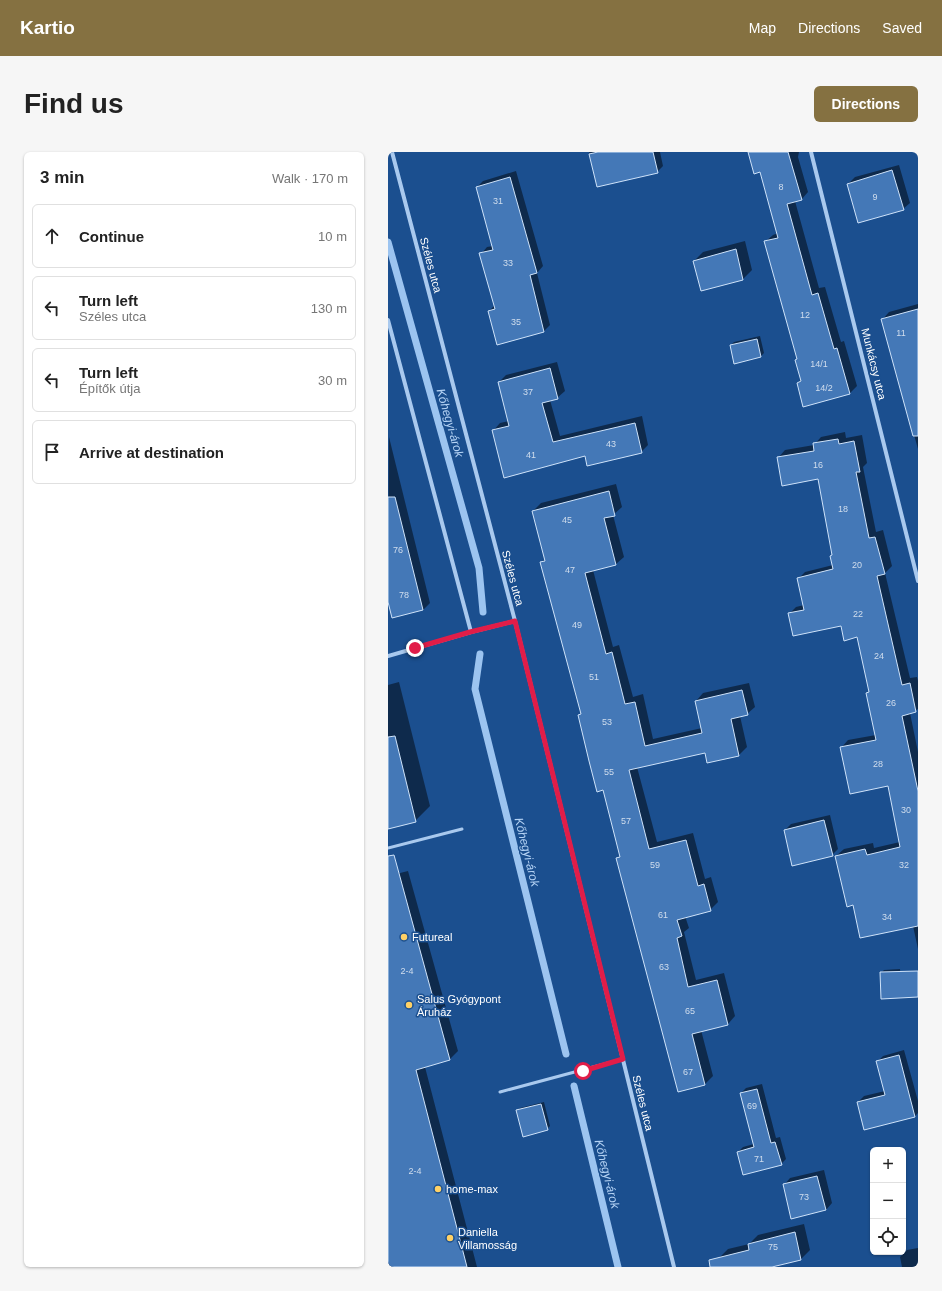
<!DOCTYPE html>
<html lang="en">
<head>
<meta charset="utf-8">
<style>
	:root { --surface:#fff; --page:#f6f6f6; --text:#222; --muted:#767676; --line:#e0e0e0; --accent:#857141 }
	body { margin:0; font-family:Helvetica,sans-serif; background:var(--page); color:var(--text) }
	.controls { position:absolute; right:12px; bottom:12px; display:grid; overflow:hidden; border-radius:6px; box-shadow:0 1px 3px #0004 }
	.controls button { width:36px; height:36px; display:grid; place-items:center; padding:0; border:0; border-bottom:1px solid var(--line); background:var(--surface); color:var(--text); font:20px sans-serif }
	.stop { position:absolute; width:12px; height:12px; margin:-9px; border:3px solid #e11d48; border-radius:50%; background:#fff }
	.stop.end { background:#e11d48; border-color:#fff; box-shadow:0 1px 4px #0008 }
	.list { margin:0; padding:0; list-style:none }
	h2 { display:flex; justify-content:space-between; align-items:center; height:52px; margin:0; padding:0 16px; font-size:17px }
	h2 small { font-size:13px; font-weight:400; color:var(--muted) }
	.list li { display:grid; grid-template-columns:26px 1fr auto; gap:12px; align-items:center; box-sizing:border-box; height:64px; margin:0 8px 8px; padding:0 8px; border:1px solid var(--line); border-radius:6px }
	.list b { display:block; font-size:15px; white-space:nowrap }
	.list p { margin:0; font-size:13px; white-space:nowrap; color:var(--muted) }
	.list em { font-size:13px; font-style:normal; color:var(--muted) }
	.icon { flex:none; width:22px; height:22px; fill:none; stroke:currentColor; stroke-width:2; stroke-linecap:round; stroke-linejoin:round }
	.map { position:relative; flex:none; width:530px; height:1115px; overflow:hidden; border-radius:6px }
	header { display:flex; align-items:center; gap:24px; box-sizing:border-box; height:56px; padding:0 20px; background:var(--accent); color:#fff }
	header strong { font-size:19px }
	nav { display:flex; gap:22px; margin-inline-start:auto; font-size:14px }
	.intro { display:flex; align-items:center; justify-content:space-between; box-sizing:border-box; height:96px; padding:0 24px }
	h1 { margin:0; font-size:28px }
	.button { padding:10px 18px; border-radius:6px; background:var(--accent); color:#fff; font-size:14px; font-weight:700 }
	main { display:flex; gap:24px; padding:0 24px }
	aside { flex:1; background:var(--surface); border-radius:6px; box-shadow:0 1px 3px #0004 }
	.map>svg:first-child { display:block }
	.shadow { fill:#0007 }
	.lines { fill:none; stroke-linecap:round; stroke-linejoin:round }
	.stream { stroke:#9cc4f0; stroke-width:7 }
	.building { fill:#4478b7; stroke:#cfe3fa }
	.lane { stroke:#a9c9ee; stroke-width:3 }
	.street { stroke:#a9c9ee; stroke-width:4 }
	.route { stroke:#e11d48; stroke-width:5 }
	.poi-dot { fill:#ffd166; stroke:#1b4f8f; stroke-width:1.5 }
	.labels { text-anchor:middle; stroke-width:3; stroke-linejoin:round; paint-order:stroke }
	.number-label { font-size:9px; fill:#d0dded }
	.street-label { font-size:11px; fill:#fff; stroke:#1b4f8f }
	.poi-label { font-size:11px; fill:#fff; stroke:#1b4f8f; text-anchor:start }
	.water-label { font-size:12px; font-style:italic; fill:#b5d3f5; stroke:#1b4f8f }
</style>
</head>
<body>
<header>
<strong>Kartio</strong>
<nav><a>Map</a><a>Directions</a><a>Saved</a></nav>
</header>
<div class="intro"><h1>Find us</h1><a class="button">Directions</a></div>
<main>
<aside>
<h2>3 min<small>Walk · 170 m</small></h2>
<ul class="list">
<li><svg class="icon" aria-label="ahead" viewBox="0 0 24 24"><path d="M12 20V5M6 11l6-6 6 6"/></svg><div><b>Continue</b></div><em>10 m</em></li>
<li><svg class="icon" aria-label="left" viewBox="0 0 24 24"><path d="M17 20v-9H6M10 6l-5 5 5 5"/></svg><div><b>Turn left</b><p>Széles utca</p></div><em>130 m</em></li>
<li><svg class="icon" aria-label="left" viewBox="0 0 24 24"><path d="M17 20v-9H6M10 6l-5 5 5 5"/></svg><div><b>Turn left</b><p>Építők útja</p></div><em>30 m</em></li>
<li><svg class="icon" aria-label="arrive" viewBox="0 0 24 24"><path d="M6 21V4h12l-3 4 3 4H6"/></svg><div><b>Arrive at destination</b></div></li>
</ul>
</aside>
<div class="map">
<svg width="530" height="1115" viewBox="0 0 530 1115">
	<rect width="100%" height="100%" fill="#1b4f8f"/>
	<!-- shadow -->
	<path class="shadow" d="M 201,0 L 272,0 L 275,14 L 269,20 L 209,34 Z
		M 361,0 L 411,0 L 410,5 L 420,40 L 413,48 L 407,49 L 431,136 L 437,135 L 453,190 L 456,189 L 469,234 L 462,241 L 416,253 L 410,231 L 413,227 L 408,208 L 410,205 L 377,90 L 385,83 L 390,81 L 373,19 Z
		M 511,13 L 522,51 L 515,57 L 460,32 L 467,25 Z
		M 128,19 L 155,114 L 149,121 L 162,173 L 156,179 L 101,159 L 107,153 L 93,102 L 99,95 L 105,94 L 89,35 L 95,29 Z
		M 357,89 L 364,118 L 355,127 L 306,109 L 315,100 Z
		M 530,152 L 530,297 L 494,168 L 501,160 Z
		M 372,184 L 376,201 L 373,204 L 343,193 L 346,190 Z
		M 169,210 L 177,239 L 169,246 L 162,248 L 172,284 L 254,264 L 260,293 L 253,300 L 197,303 L 105,279 L 112,271 L 121,269 L 111,230 L 118,223 Z
		M 457,280 L 458,286 L 474,283 L 479,311 L 475,315 L 488,380 L 495,378 L 504,414 L 497,421 L 522,526 L 529,525 L 530,529 L 530,557 L 522,561 L 530,600 L 530,797 L 525,774 L 466,752 L 448,704 L 456,697 L 485,691 L 486,696 L 512,690 L 501,633 L 453,596 L 460,588 L 488,583 L 479,541 L 482,538 L 470,484 L 453,473 L 401,462 L 408,455 L 416,453 L 410,427 L 417,420 L 445,413 L 445,402 L 431,326 L 390,306 L 397,298 L 426,293 L 433,285 Z
		M 1,285 L 42,451 L 35,458 L 0,451 Z
		M 228,332 L 234,355 L 225,363 L 236,405 L 228,412 L 205,418 L 225,495 L 231,493 L 245,545 L 255,542 L 265,587 L 314,576 L 308,549 L 315,541 L 361,531 L 367,555 L 359,562 L 352,564 L 359,595 L 351,603 L 320,610 L 318,600 L 249,615 L 269,690 L 305,681 L 317,727 L 323,725 L 330,750 L 322,758 L 297,764 L 301,776 L 296,780 L 308,828 L 336,821 L 347,864 L 340,872 L 313,878 L 325,924 L 317,932 L 291,938 L 230,706 L 233,703 L 216,637 L 192,563 L 193,561 L 153,411 L 158,406 L 145,359 L 153,351 Z
		M 11,530 L 42,654 L 27,669 L 0,676 L 0,533 Z
		M 442,663 L 450,697 L 444,703 L 397,678 L 403,672 Z
		M 20,719 L 70,899 L 62,907 L 37,915 L 89,1115 L 0,1115 L 0,724 Z
		M 512,817 L 513,842 L 493,821 L 496,818 Z
		M 516,898 L 530,949 L 530,961 L 527,964 L 477,976 L 470,950 L 476,944 L 497,939 L 490,909 L 495,904 Z
		M 374,932 L 388,986 L 392,985 L 398,1007 L 393,1012 L 350,1000 L 355,995 L 366,992 L 353,941 L 358,936 Z
		M 156,950 L 162,974 L 159,977 L 129,959 L 132,956 Z
		M 436,1018 L 444,1051 L 438,1058 L 396,1033 L 402,1026 Z
		M 416,1072 L 422,1098 L 413,1107 L 379,1115 L 333,1115 L 331,1106 L 340,1097 L 361,1092 L 370,1083 Z
		M 530,1096 L 530,1115 L 514,1115 L 512,1105 L 519,1098 Z"/>
	<g class="lines">
		<!-- stream -->
		<path class="stream" d="M 0,90 L 91,416 L 95,460
			M 92,502 L 87,537 L 178,902
			M 186,934 L 230,1115"/>
	</g>
	<!-- building -->
	<path class="building" d="M 210,0 L 265,0 L 270,21 L 209,35 L 201,2 Z
		M 360,0 L 400,0 L 414,48 L 399,52 L 424,143 L 430,141 L 446,197 L 449,196 L 462,242 L 415,255 L 409,231 L 413,229 L 407,208 L 409,207 L 376,89 L 390,86 L 372,20 L 366,22 Z
		M 504,18 L 516,58 L 470,71 L 459,32 Z
		M 122,25 L 149,121 L 142,123 L 156,180 L 109,193 L 100,159 L 107,157 L 91,101 L 105,98 L 88,35 Z
		M 348,97 L 355,128 L 313,139 L 305,109 Z
		M 530,157 L 530,284 L 525,284 L 493,167 Z
		M 369,187 L 373,205 L 346,212 L 342,193 Z
		M 162,216 L 170,247 L 154,251 L 165,290 L 247,271 L 254,301 L 199,314 L 197,304 L 116,326 L 104,278 L 121,274 L 110,230 Z
		M 450,287 L 451,292 L 466,289 L 472,320 L 468,320 L 481,386 L 487,385 L 497,422 L 489,424 L 514,533 L 522,531 L 528,560 L 514,564 L 530,639 L 530,774 L 472,786 L 465,753 L 459,755 L 447,704 L 477,697 L 479,703 L 512,695 L 500,634 L 462,642 L 452,595 L 488,588 L 478,541 L 481,540 L 469,485 L 456,489 L 453,474 L 405,484 L 400,461 L 416,458 L 409,426 L 445,417 L 442,404 L 444,403 L 430,327 L 394,334 L 389,305 L 426,299 L 425,291 Z
		M 221,339 L 227,364 L 216,366 L 228,413 L 197,421 L 218,502 L 224,500 L 237,552 L 247,550 L 257,594 L 314,581 L 307,549 L 354,538 L 360,563 L 343,567 L 351,604 L 319,611 L 317,601 L 241,618 L 261,697 L 298,688 L 310,734 L 316,732 L 323,759 L 289,768 L 294,784 L 289,786 L 300,835 L 329,828 L 340,873 L 304,882 L 317,933 L 290,940 L 228,706 L 232,705 L 215,638 L 209,640 L 201,609 L 190,563 L 193,562 L 152,410 L 157,409 L 144,359 Z
		M 0,345 L 7,345 L 35,458 L 4,466 L 0,450 Z
		M 7,584 L 28,670 L 0,677 L 0,585 Z
		M 436,668 L 445,704 L 404,714 L 396,678 Z
		M 6,703 L 62,908 L 28,918 L 79,1115 L 0,1115 L 0,704 Z
		M 530,819 L 530,845 L 493,847 L 492,820 Z
		M 511,903 L 527,965 L 476,978 L 469,950 L 497,943 L 488,909 Z
		M 369,937 L 383,991 L 387,990 L 394,1013 L 355,1023 L 349,1000 L 366,995 L 352,941 Z
		M 153,952 L 160,978 L 135,985 L 128,958 Z
		M 429,1024 L 438,1058 L 403,1067 L 395,1032 Z
		M 407,1080 L 413,1108 L 384,1115 L 322,1115 L 321,1108 L 361,1098 L 360,1092 Z"/>
	<g class="lines">
		<!-- lane -->
		<path class="lane" d="M 0,696 L 74,677
			M 112,940 L 235,907"/>
		<!-- street -->
		<path class="street" d="M 4,0 L 127,469 L 286,1115
			M 423,0 L 530,429
			M 0,168 L 83,480
			M 0,504 L 83,480 L 127,469"/>
	</g>
	<g class="lines">
		<!-- route -->
		<path class="route" d="M 27,496 L 82,480 L 127,469 L 235,907 L 195,919"/>
	</g>
	<!-- markers -->
	<g class="poi-dot">
		<circle cx="16" cy="785" r="4"/>
		<circle cx="21" cy="853" r="4"/>
		<circle cx="50" cy="1037" r="4"/>
		<circle cx="62" cy="1086" r="4"/>
	</g>
	<g class="labels">
		<!-- number labels -->
		<g class="number-label">
			<text x="393" y="38">8</text>
			<text x="487" y="48">9</text>
			<text x="110" y="52">31</text>
			<text x="120" y="114">33</text>
			<text x="417" y="166">12</text>
			<text x="128" y="173">35</text>
			<text x="513" y="184">11</text>
			<text x="431" y="215">14/1</text>
			<text x="436" y="239">14/2</text>
			<text x="140" y="243">37</text>
			<text x="223" y="295">43</text>
			<text x="143" y="306">41</text>
			<text x="430" y="316">16</text>
			<text x="455" y="360">18</text>
			<text x="179" y="371">45</text>
			<text x="10" y="401">76</text>
			<text x="469" y="416">20</text>
			<text x="182" y="421">47</text>
			<text x="16" y="446">78</text>
			<text x="470" y="465">22</text>
			<text x="189" y="476">49</text>
			<text x="491" y="507">24</text>
			<text x="206" y="528">51</text>
			<text x="503" y="554">26</text>
			<text x="219" y="573">53</text>
			<text x="490" y="615">28</text>
			<text x="221" y="623">55</text>
			<text x="518" y="661">30</text>
			<text x="238" y="672">57</text>
			<text x="267" y="716">59</text>
			<text x="516" y="716">32</text>
			<text x="275" y="766">61</text>
			<text x="499" y="768">34</text>
			<text x="276" y="818">63</text>
			<text x="19" y="822">2-4</text>
			<text x="302" y="862">65</text>
			<text x="300" y="923">67</text>
			<text x="364" y="957">69</text>
			<text x="371" y="1010">71</text>
			<text x="27" y="1022">2-4</text>
			<text x="416" y="1048">73</text>
			<text x="385" y="1098">75</text>
		</g>
		<!-- street labels -->
		<g class="street-label">
			<text transform="translate(43 113) rotate(75)" y="4">Széles utca</text>
			<text transform="translate(486 212) rotate(76)" y="4">Munkácsy utca</text>
			<text transform="translate(125 426) rotate(75)" y="4">Széles utca</text>
			<text transform="translate(255 951) rotate(76)" y="4">Széles utca</text>
		</g>
		<!-- poi labels -->
		<g class="poi-label">
			<text x="24" y="789">Futureal</text>
			<text x="29" y="851">Salus Gyógypont<tspan x="29" dy="13">Áruház</tspan></text>
			<text x="58" y="1041">home-max</text>
			<text x="70" y="1084">Daniella<tspan x="70" dy="13">Villamosság</tspan></text>
		</g>
		<!-- water labels -->
		<g class="water-label">
			<text transform="translate(62 271) rotate(74)" y="4">Kőhegyi-árok</text>
			<text transform="translate(139 700) rotate(76)" y="4">Kőhegyi-árok</text>
			<text transform="translate(219 1022) rotate(76)" y="4">Kőhegyi-árok</text>
		</g>
	</g>
</svg>
<div class="controls">
<button>+</button>
<button>−</button>
<button><svg class="icon" aria-label="locate" viewBox="0 0 24 24"><circle cx="12" cy="12" r="6"/><path d="M12 2v4M12 18v4M2 12h4M18 12h4"/></svg></button>
</div>
<div class="stop" style="left:195px;top:919px"></div>
<div class="stop end" style="left:27px;top:496px"></div>
</div>
</main>
</body>
</html>
